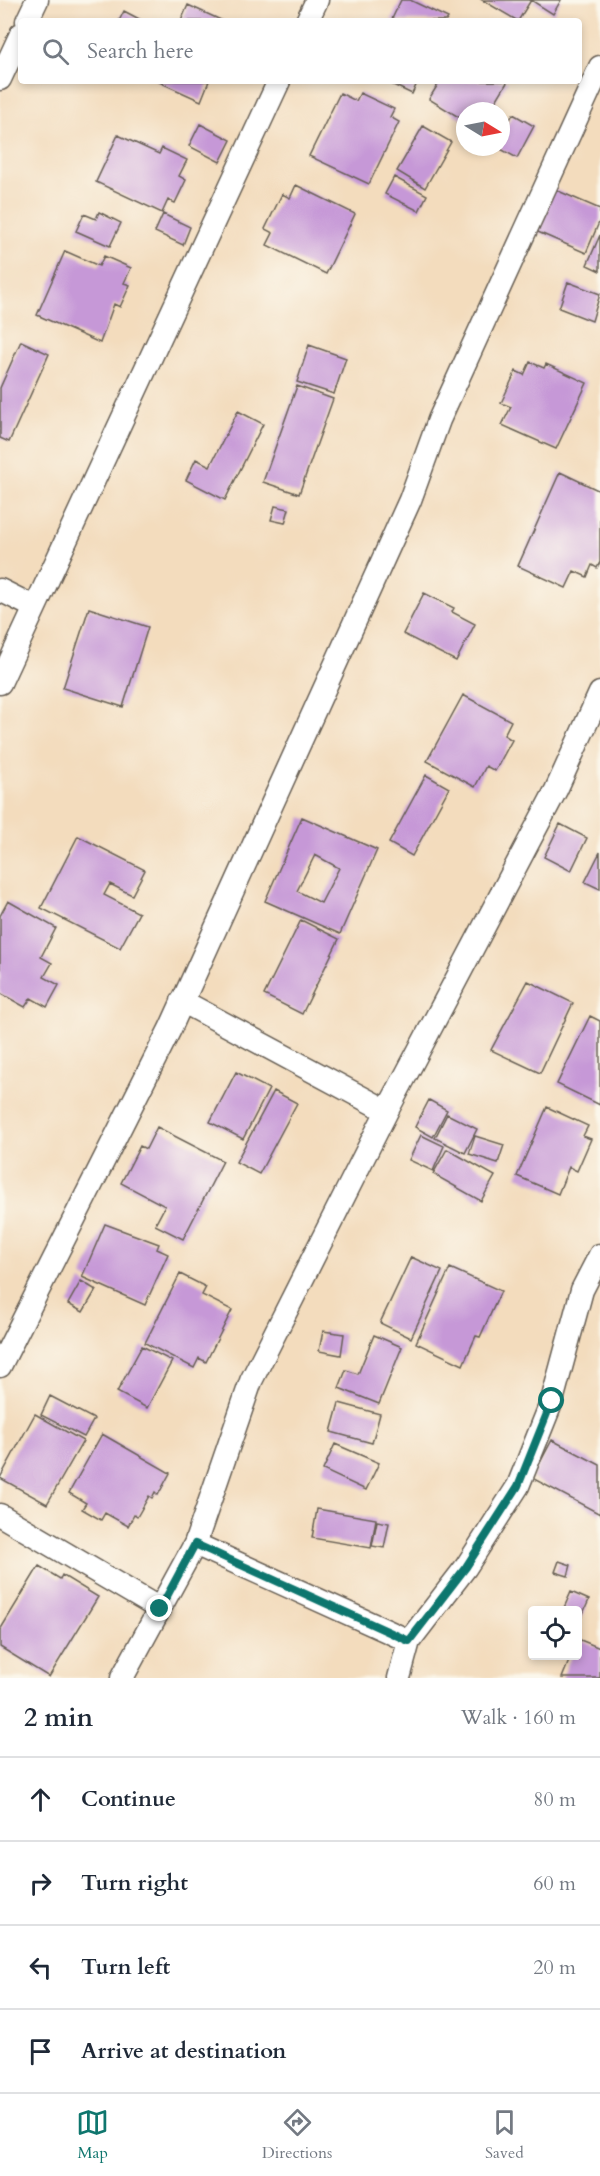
<!DOCTYPE html>
<html lang="en">
<head>
<meta charset="utf-8">
<style>
	:root { --surface:#fff; --page:#f6f6f7; --text:#1f2937; --muted:#747a83; --line:#e0e1e3; --accent:#0f766e }
	body { margin:0; font-family:Cardo,serif; background:var(--page); color:var(--text) }
	.controls { position:absolute; right:18px; bottom:18px; display:grid; overflow:hidden; border-radius:6px; box-shadow:0 3px 9px #0003 }
	.controls button { width:54px; height:54px; display:grid; place-items:center; padding:0; border:0; border-bottom:2px solid var(--line); background:var(--surface); color:var(--text); font:30px sans-serif }
	.compass { position:absolute; left:456px; top:102px; width:54px; height:54px; border-radius:50%; background:var(--surface); box-shadow:0 3px 9px #0003; rotate:100deg }
	.stop { position:absolute; width:18px; height:18px; margin:-14px; border:4px solid #0f766e; border-radius:50%; background:#fff }
	.stop.end { background:#0f766e; border-color:#fff; box-shadow:0 2px 6px #0008 }
	.list { margin:0; padding:0; list-style:none }
	h2 { display:flex; justify-content:space-between; align-items:center; height:78px; margin:0; padding:0 24px; font-size:26px }
	h2 small { font-size:20px; font-weight:400; color:var(--muted) }
	.list li { display:grid; grid-template-columns:39px 1fr auto; gap:18px; align-items:center; box-sizing:border-box; height:84px; padding:0 24px; border-top:2px solid var(--line) }
	.list b { display:block; font-size:22px; white-space:nowrap }
	.list em { font-size:20px; font-style:normal; color:var(--muted) }
	.icon { flex:none; width:33px; height:33px; fill:none; stroke:currentColor; stroke-width:2; stroke-linecap:round; stroke-linejoin:round }
	.map { position:relative; flex:none; width:600px; height:1678px; overflow:hidden }
	.search { position:absolute; background:var(--surface); box-shadow:0 3px 9px #0003; left:18px; right:18px; top:18px; height:66px; display:flex; align-items:center; gap:15px; box-sizing:border-box; padding:0 21px; border-radius:6px; color:var(--muted); font-size:22px }
	.sheet { height:414px; background:var(--surface) }
	nav { display:flex; justify-content:space-around; align-items:center; box-sizing:border-box; height:84px; border-top:2px solid var(--line); background:var(--surface); font-size:16px; color:var(--muted) }
	nav a { display:grid; justify-items:center; gap:3px }
	nav .on { color:var(--accent) }
	.map>svg:first-child { display:block }
	.building { fill:#c698d7; fill-rule:evenodd }
	.lines { fill:none; stroke-linecap:round; stroke-linejoin:round }
	.minor-casing { stroke:#675f54; stroke-width:25 }
	.minor { stroke:#fff; stroke-width:22 }
	.route { stroke:#0f766e; stroke-width:8 }
</style>
</head>
<body>
<div class="map">
<svg width="600" height="1678" viewBox="0 0 600 1678">
	<rect width="100%" height="100%" fill="#fbf7ec"/>
	<filter id="ink" filterUnits="userSpaceOnUse"><feTurbulence type="fractalNoise" baseFrequency=".0167" numOctaves="2"/><feDisplacementMap in="SourceGraphic" scale="12" xChannelSelector="R" yChannelSelector="G"/><feConvolveMatrix kernelMatrix="1 2 1 2 8 2 1 2 1" color-interpolation-filters="sRGB"/></filter>
	<filter id="wash" filterUnits="userSpaceOnUse"><feTurbulence type="fractalNoise" baseFrequency=".008" numOctaves="4" result="noise"/><feDisplacementMap in="SourceGraphic" scale="24" xChannelSelector="R" yChannelSelector="G"/><feGaussianBlur stdDeviation="1.35" result="paint"/><feColorMatrix in="noise" values="0 0 0 0 0 0 0 0 0 0 0 0 0 0 0 0 0 1.4 0 .05"/><feComposite in="paint" operator="in"/></filter>
	<g filter="url(#wash)">
		<rect width="100%" height="100%" fill="#f3dcbd"/>
		<g id="blocks">
			<!-- building -->
			<path class="building" d="M 401,0 L 410,0 L 448,18 L 446,21 L 391,21 Z
				M 482,0 L 561,0 L 553,14 L 531,0 L 518,21 Z
				M 188,5 L 223,21 L 181,21 Z
				M 124,11 L 143,21 L 119,21 Z
				M 157,81 L 209,81 L 201,101 Z
				M 385,81 L 418,81 L 412,94 Z
				M 440,81 L 508,81 L 493,106 L 486,101 L 480,111 L 465,111 L 465,121 L 429,99 Z
				M 340,93 L 356,101 L 360,93 L 394,109 L 390,117 L 399,122 L 369,184 L 309,156 Z
				M 513,114 L 534,126 L 517,158 L 497,147 L 501,147 L 501,136 Z
				M 200,124 L 231,140 L 220,162 L 189,146 Z
				M 423,126 L 451,142 L 425,188 L 397,171 Z
				M 118,135 L 159,154 L 162,148 L 187,160 L 179,176 L 186,180 L 175,203 L 168,200 L 162,213 L 96,182 Z
				M 394,177 L 427,195 L 419,211 L 385,194 Z
				M 296,185 L 355,214 L 326,274 L 267,245 L 273,233 L 265,229 L 282,194 L 290,198 Z
				M 549,187 L 600,209 L 600,220 L 586,253 L 531,229 Z
				M 99,212 L 121,223 L 110,246 L 76,231 L 84,214 L 96,219 Z
				M 163,214 L 190,227 L 183,245 L 155,232 Z
				M 600,235 L 600,271 L 587,265 Z
				M 65,251 L 99,266 L 104,256 L 131,268 L 124,283 L 130,285 L 120,307 L 114,304 L 100,343 L 37,315 Z
				M 568,282 L 600,294 L 592,321 L 559,308 Z
				M 21,341 L 49,354 L 9,442 L 0,438 L 0,388 Z
				M 309,345 L 346,358 L 334,394 L 297,382 Z
				M 530,362 L 544,368 L 546,364 L 587,383 L 556,449 L 502,425 L 511,407 L 501,403 L 516,371 L 524,375 Z
				M 297,386 L 333,399 L 299,494 L 263,482 Z
				M 238,411 L 263,424 L 225,500 L 186,480 L 196,459 L 210,466 Z
				M 560,472 L 600,491 L 600,562 L 597,568 L 592,565 L 587,577 L 574,571 L 566,588 L 518,566 Z
				M 275,506 L 289,509 L 285,523 L 271,520 Z
				M 424,593 L 454,608 L 452,612 L 475,624 L 456,661 L 403,634 Z
				M 89,608 L 148,627 L 123,707 L 63,688 Z
				M 463,695 L 511,721 L 504,735 L 512,740 L 495,771 L 486,766 L 475,787 L 427,761 Z
				M 426,775 L 449,788 L 412,856 L 389,843 Z
				M 302,817 L 377,850 L 340,934 L 265,901 ZM 315,855 L 339,868 L 321,903 L 297,891 Z
				M 560,824 L 587,838 L 571,871 L 544,857 Z
				M 78,836 L 145,870 L 132,895 L 110,884 L 104,895 L 139,913 L 120,948 L 41,908 Z
				M 600,852 L 600,889 L 585,882 Z
				M 8,901 L 56,928 L 41,957 L 52,963 L 44,977 L 59,985 L 47,1007 L 31,998 L 25,1007 L 0,993 L 0,916 Z
				M 301,920 L 339,939 L 302,1014 L 264,995 Z
				M 528,981 L 573,1003 L 540,1073 L 491,1050 Z
				M 590,1016 L 600,1021 L 600,1105 L 557,1084 Z
				M 236,1072 L 269,1089 L 243,1139 L 210,1122 Z
				M 274,1091 L 297,1103 L 259,1174 L 236,1162 Z
				M 429,1100 L 447,1110 L 433,1137 L 415,1127 Z
				M 547,1107 L 588,1126 L 583,1136 L 591,1139 L 577,1171 L 569,1167 L 558,1194 L 517,1176 Z
				M 447,1114 L 477,1129 L 465,1153 L 435,1138 Z
				M 157,1127 L 223,1161 L 183,1239 L 155,1225 L 165,1206 L 121,1183 L 140,1146 L 146,1149 Z
				M 421,1135 L 444,1146 L 433,1171 L 409,1160 Z
				M 475,1136 L 504,1145 L 498,1163 L 469,1154 Z
				M 447,1149 L 495,1176 L 481,1201 L 433,1174 Z
				M 105,1224 L 159,1244 L 157,1249 L 168,1254 L 145,1305 L 82,1277 Z
				M 411,1257 L 442,1271 L 411,1338 L 380,1323 Z
				M 450,1268 L 501,1291 L 480,1337 L 476,1336 L 463,1365 L 416,1343 Z
				M 180,1274 L 206,1287 L 202,1295 L 232,1310 L 206,1362 L 199,1358 L 194,1368 L 145,1343 Z
				M 81,1281 L 96,1290 L 83,1312 L 68,1304 Z
				M 323,1331 L 344,1334 L 341,1355 L 319,1351 Z
				M 374,1335 L 402,1347 L 379,1404 L 339,1388 L 346,1370 L 358,1374 Z
				M 142,1346 L 172,1361 L 147,1408 L 117,1392 Z
				M 50,1396 L 94,1419 L 84,1437 L 41,1415 Z
				M 339,1403 L 380,1414 L 372,1443 L 331,1432 Z
				M 35,1414 L 83,1441 L 47,1504 L 0,1478 Z
				M 102,1434 L 170,1473 L 158,1495 L 155,1492 L 152,1498 L 149,1496 L 137,1517 L 134,1515 L 128,1526 L 105,1513 L 101,1520 L 82,1509 L 86,1503 L 69,1493 Z
				M 552,1440 L 600,1465 L 600,1514 L 532,1478 Z
				M 335,1444 L 379,1463 L 366,1490 L 323,1470 Z
				M 317,1509 L 376,1519 L 371,1548 L 312,1538 Z
				M 377,1521 L 389,1523 L 384,1548 L 372,1546 Z
				M 559,1561 L 571,1565 L 568,1576 L 555,1572 Z
				M 39,1566 L 60,1579 L 62,1575 L 98,1597 L 49,1677 L 0,1647 L 0,1630 Z
				M 571,1592 L 589,1600 L 581,1618 L 578,1616 L 578,1610 L 563,1610 Z
				M 578,1639 L 600,1648 L 600,1678 L 562,1678 L 571,1656 L 578,1656 Z"/>
		</g>
	</g>
	<g filter="url(#ink)">
		<use href="#blocks" fill-opacity="0" stroke="#675f54" stroke-width="1.5"/>
		<g class="lines">
			<defs>
				<path id="minor" d="M 27,21 L 37,0
					M 307,21 L 317,0
					M 0,79 L 21,34
					M 0,590 L 34,607
					M 0,683 L 279,81
					M 182,1001 L 387,1111
					M 0,1366 L 170,1029 L 410,500 L 439,420 L 600,67
					M 0,1515 L 160,1609
					M 195,1544 L 409,1641
					M 122,1678 L 195,1544 L 251,1381 L 387,1111 L 556,790 L 600,693
					M 399,1678 L 409,1641 L 466,1567 L 518,1486 L 552,1401 L 582,1290 L 600,1255"/>
			</defs>
			<!-- minor casing -->
			<use href="#minor" class="minor-casing"/>
			<!-- minor -->
			<use href="#minor" class="minor"/>
		</g>
	</g>
	<g class="lines" filter="url(#ink)">
		<!-- route -->
		<path class="route" d="M 160,1609 L 195,1544 L 409,1641 L 466,1567 L 518,1486 L 552,1401"/>
	</g>
</svg>
<div class="controls">
<button><svg class="icon" aria-label="locate" viewBox="0 0 24 24"><circle cx="12" cy="12" r="6"/><path d="M12 2v4M12 18v4M2 12h4M18 12h4"/></svg></button>
</div>
<svg class="compass" viewBox="-18 -18 36 36"><path d="M0-13l5 13h-10z" fill="#e53935"/><path d="M0 13l5-13h-10z" fill="#747a83"/></svg>
<div class="stop" style="left:552px;top:1401px"></div>
<div class="stop end" style="left:160px;top:1609px"></div>
<div class="search"><svg class="icon" aria-label="search" viewBox="0 0 24 24"><circle cx="10" cy="10" r="6"/><path d="M15 15l6 6"/></svg>Search here</div>
</div>
<section class="sheet">
<h2>2 min<small>Walk · 160 m</small></h2>
<ul class="list">
<li><svg class="icon" aria-label="ahead" viewBox="0 0 24 24"><path d="M12 20V5M6 11l6-6 6 6"/></svg><div><b>Continue</b></div><em>80 m</em></li>
<li><svg class="icon" aria-label="right" viewBox="0 0 24 24"><path d="M7 20v-9h11M14 6l5 5-5 5"/></svg><div><b>Turn right</b></div><em>60 m</em></li>
<li><svg class="icon" aria-label="left" viewBox="0 0 24 24"><path d="M17 20v-9H6M10 6l-5 5 5 5"/></svg><div><b>Turn left</b></div><em>20 m</em></li>
<li><svg class="icon" aria-label="arrive" viewBox="0 0 24 24"><path d="M6 21V4h12l-3 4 3 4H6"/></svg><div><b>Arrive at destination</b></div></li>
</ul>
</section>
<nav>
<a class="on"><svg class="icon" aria-label="map" viewBox="0 0 24 24"><path d="M3 6l6-2 6 2 6-2v14l-6 2-6-2-6 2zM9 4v14M15 6v14"/></svg>Map</a>
<a><svg class="icon" aria-label="directions" viewBox="0 0 24 24"><path d="M12 3l9 9-9 9-9-9zM9 14v-3h6M13 9l2 2-2 2"/></svg>Directions</a>
<a><svg class="icon" aria-label="saved" viewBox="0 0 24 24"><path d="M7 4h10v16l-5-4-5 4z"/></svg>Saved</a>
</nav>
</body>
</html>
